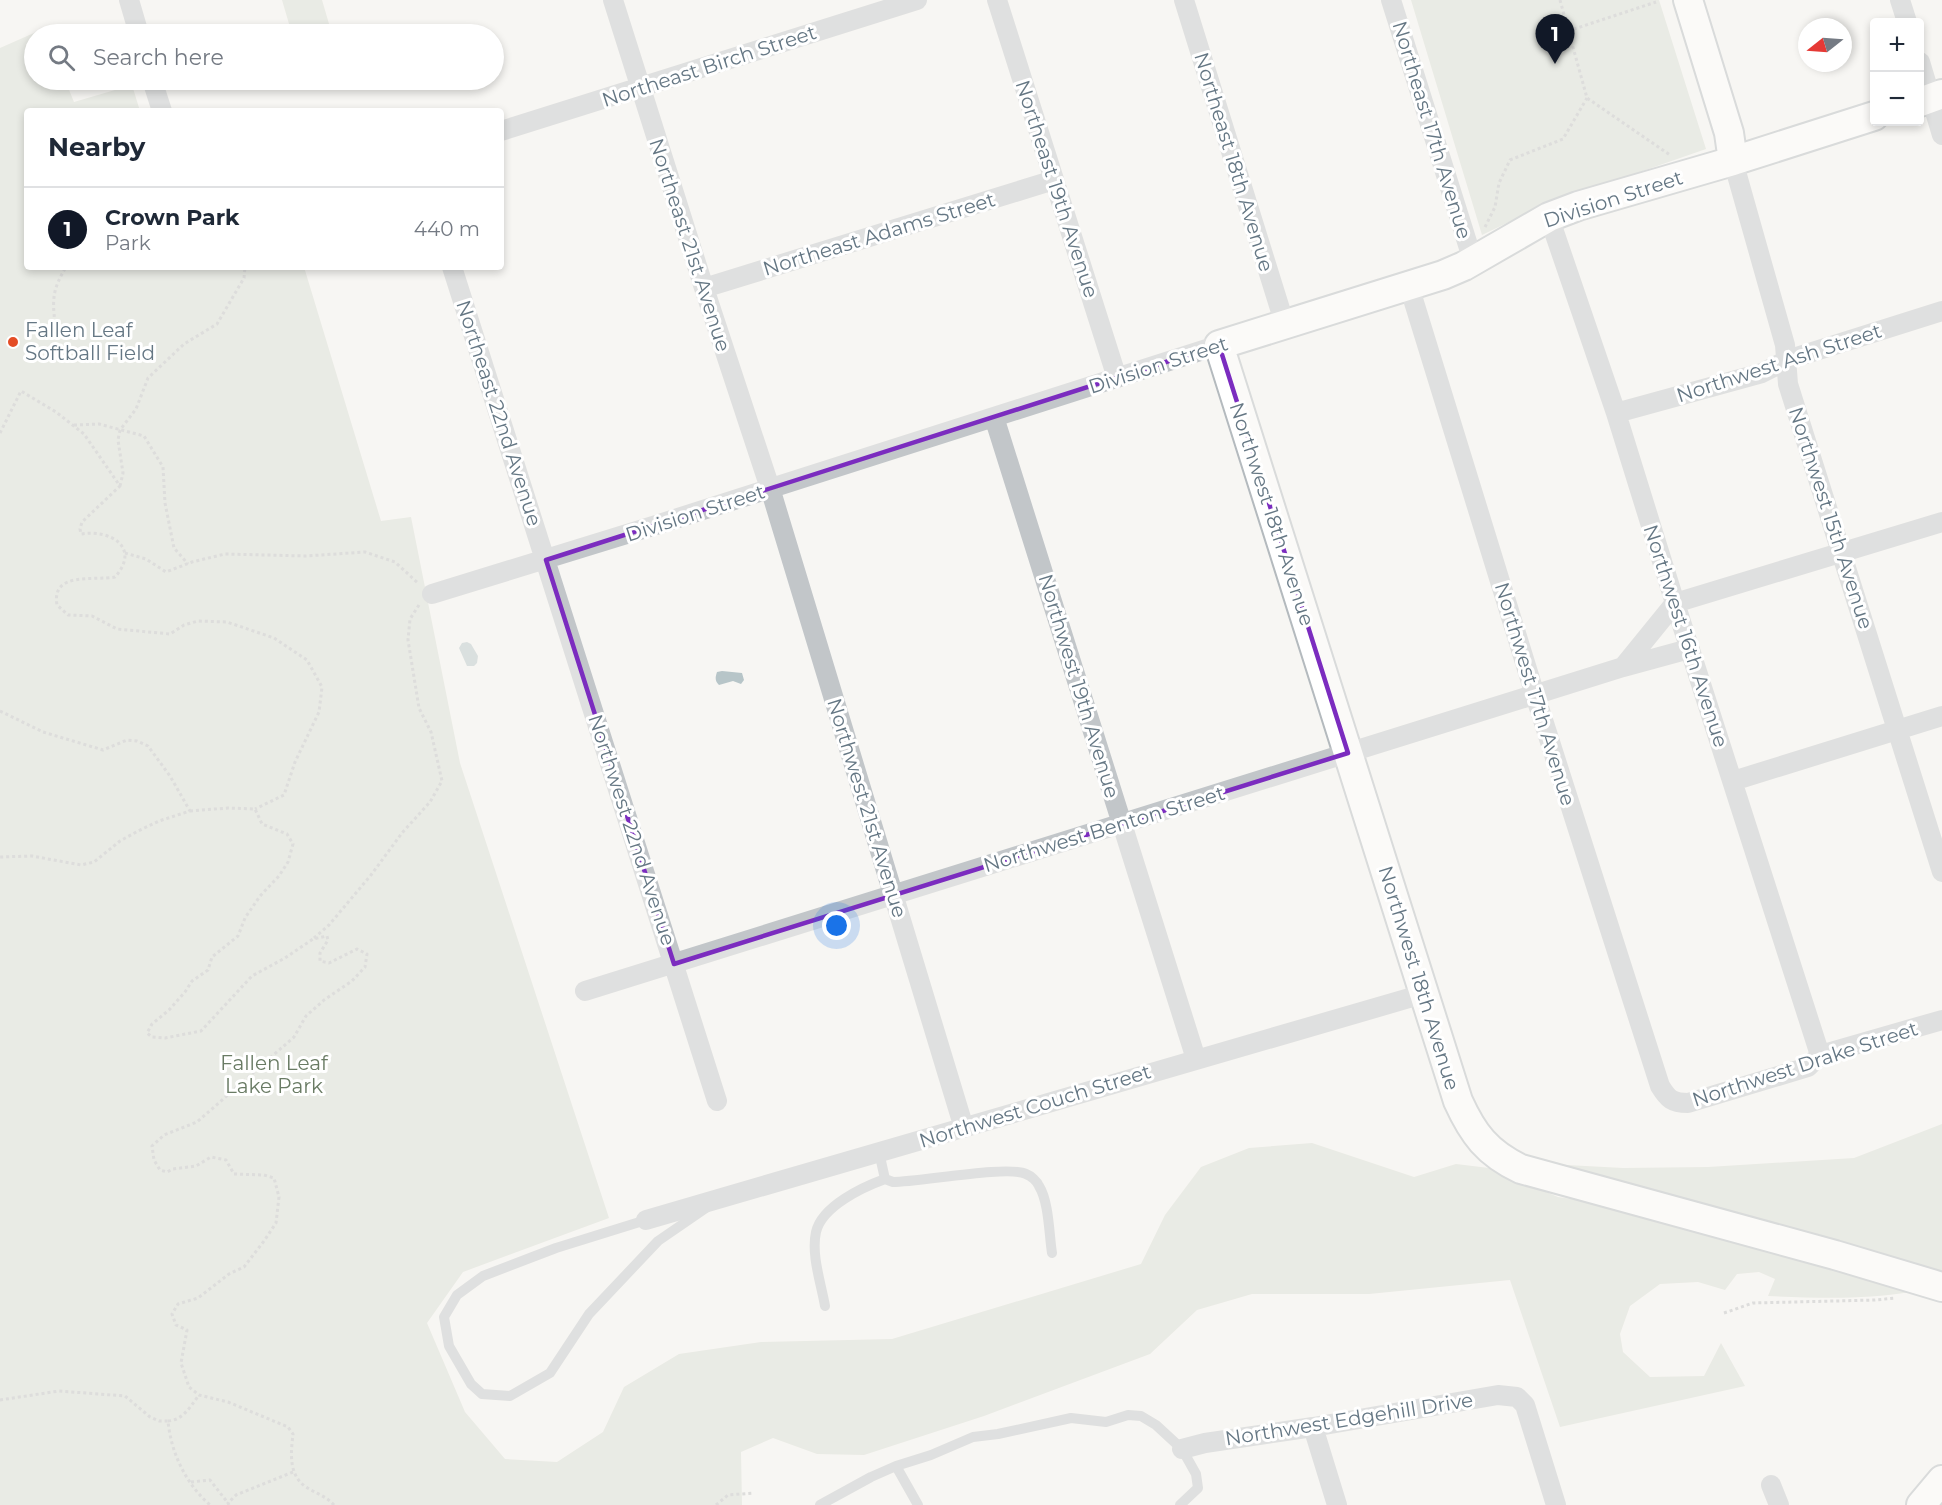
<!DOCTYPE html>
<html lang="en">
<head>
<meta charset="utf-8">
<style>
	:root { --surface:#fff; --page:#f6f6f7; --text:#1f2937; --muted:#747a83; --line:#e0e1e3; --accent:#111827 }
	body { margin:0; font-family:Montserrat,sans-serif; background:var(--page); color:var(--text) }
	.controls { position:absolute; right:18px; top:18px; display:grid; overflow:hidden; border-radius:6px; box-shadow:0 3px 9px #0003 }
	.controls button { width:54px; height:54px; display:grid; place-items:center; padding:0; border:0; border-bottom:2px solid var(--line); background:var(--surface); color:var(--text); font:30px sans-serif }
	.compass { position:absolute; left:1798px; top:18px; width:54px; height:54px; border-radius:50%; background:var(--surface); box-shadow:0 3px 9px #0003; rotate:253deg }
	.you { position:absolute; left:837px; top:926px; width:21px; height:21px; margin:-15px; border:4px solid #fff; border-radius:50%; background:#1a73e8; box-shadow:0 0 0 9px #1a73e833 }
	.badge { display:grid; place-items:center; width:39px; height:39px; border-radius:50%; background:var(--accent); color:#fff; font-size:20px; font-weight:700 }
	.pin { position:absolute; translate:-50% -50px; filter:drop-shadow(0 2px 3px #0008) }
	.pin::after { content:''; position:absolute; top:32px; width:21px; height:18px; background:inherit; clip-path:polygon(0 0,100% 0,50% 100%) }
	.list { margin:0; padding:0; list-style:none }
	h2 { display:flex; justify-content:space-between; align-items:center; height:78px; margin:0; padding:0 24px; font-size:26px }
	h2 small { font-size:20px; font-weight:400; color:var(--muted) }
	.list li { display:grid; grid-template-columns:39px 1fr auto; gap:18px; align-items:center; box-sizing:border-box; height:84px; padding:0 24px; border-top:2px solid var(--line) }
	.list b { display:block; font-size:22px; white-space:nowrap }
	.list p { margin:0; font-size:20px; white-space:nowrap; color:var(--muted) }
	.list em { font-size:20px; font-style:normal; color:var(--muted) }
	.icon { flex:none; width:33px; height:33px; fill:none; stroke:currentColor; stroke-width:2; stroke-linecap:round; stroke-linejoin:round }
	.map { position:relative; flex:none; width:1942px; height:1505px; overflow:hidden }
	.search { position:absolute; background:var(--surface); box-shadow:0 3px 9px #0003; left:24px; top:24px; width:480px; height:66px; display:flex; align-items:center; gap:15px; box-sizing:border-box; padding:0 21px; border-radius:33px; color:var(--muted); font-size:22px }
	.panel { position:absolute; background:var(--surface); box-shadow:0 3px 9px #0003; left:24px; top:108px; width:480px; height:162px; border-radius:6px }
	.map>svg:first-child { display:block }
	.green { fill:#d8ddd4 }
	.water { fill:#b7c5c8 }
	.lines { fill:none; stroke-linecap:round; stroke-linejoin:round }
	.secondary-casing { stroke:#b4babe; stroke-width:32 }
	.path { stroke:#bcbec0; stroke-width:3; stroke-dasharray:3 3; stroke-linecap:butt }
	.lane { stroke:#c2c6c9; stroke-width:10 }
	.street { stroke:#c2c6c9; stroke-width:20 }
	.secondary { stroke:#fff; stroke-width:28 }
	.marked { fill:none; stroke:#7b2cbf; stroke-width:4.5; stroke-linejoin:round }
	.poi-dot { fill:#e44d26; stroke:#fff; stroke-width:2 }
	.labels { text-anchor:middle; stroke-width:6; stroke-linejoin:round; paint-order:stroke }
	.street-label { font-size:20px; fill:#657784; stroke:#fff }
	.poi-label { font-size:20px; fill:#657784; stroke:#fff; text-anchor:start }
	.park-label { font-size:20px; fill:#697b64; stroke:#fff }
</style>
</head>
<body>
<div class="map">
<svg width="1942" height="1505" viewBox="0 0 1942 1505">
	<rect width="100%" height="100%" fill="#f7f6f3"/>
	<!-- green -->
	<path class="green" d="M 282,0 L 322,0 L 332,34 L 292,34 Z
		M 1411,0 L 1659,0 L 1706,149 L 1542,206 L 1482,235 Z
		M 43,29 L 45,34 L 34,34 L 34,80 L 65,80 L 74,102 L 132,85 L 140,111 L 27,111 L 27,267 L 304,267 L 381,521 L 411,517 L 460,763 L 609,1218 L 463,1272 L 427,1323 L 465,1412 L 505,1459 L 557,1462 L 603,1432 L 624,1387 L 679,1354 L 761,1342 L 892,1339 L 1141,1264 L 1165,1215 L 1201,1167 L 1249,1148 L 1312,1143 L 1414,1177 L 1456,1164 L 1489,1168 L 1558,1197 L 1599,1203 L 1691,1224 L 1910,1292 C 1863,1300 1816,1298 1768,1296 L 1775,1279 L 1759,1272 L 1737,1274 L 1725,1290 L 1698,1282 L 1660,1284 L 1630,1306 L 1620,1334 L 1623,1352 L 1650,1377 L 1704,1376 L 1721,1343 L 1745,1386 L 1560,1427 L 1510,1280 L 1369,1294 L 1252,1294 L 1197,1310 L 1150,1354 L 984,1416 L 864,1455 L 817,1454 L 773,1438 L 741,1452 L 742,1505 L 0,1505 L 0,48 Z
		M 1942,1124 L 1942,1277 L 1548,1164 L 1623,1168 L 1708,1167 L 1854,1158 Z"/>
	<!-- water -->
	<path class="water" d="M 467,642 L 471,644 L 478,656 L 477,663 L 474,666 L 467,666 L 459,648 L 462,643 Z
		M 722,671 L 742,673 L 744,680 L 741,684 L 733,681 L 719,685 C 715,681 715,678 717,672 Z"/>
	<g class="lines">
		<defs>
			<path id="secondary" d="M 1688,0 L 1729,133 L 1733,161
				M 1920,102 L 1942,94
				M 1874,116 L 1733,161 L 1578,206 L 1549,217 L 1464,266 L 1443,275 L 1219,345 L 1458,1101 C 1473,1134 1487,1153 1521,1169 L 1835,1255 L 1942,1287
				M 1921,1505 L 1942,1480"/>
		</defs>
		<!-- secondary casing -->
		<use href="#secondary" class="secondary-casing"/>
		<!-- path -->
		<path class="path" d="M 1560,0 L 1587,98 L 1670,155
			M 1568,31 L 1656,2
			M 1485,227 L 1495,207 L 1499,183 L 1510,160 L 1563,139 L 1587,98
			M 55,323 C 52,298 53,289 66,267
			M 74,425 L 99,424 L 144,436 L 163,467 L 165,503 L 174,548 L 188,564
			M 0,433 L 21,391 L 56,412 L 84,434 L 120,486 L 82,522 L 80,529 L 81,534 C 111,529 141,548 115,577 C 94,581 51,571 57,605 L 68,615 L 92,616 L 117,629 L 170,634 L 184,625 L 198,621 L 227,622 L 274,638 L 307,660 L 322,687 L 319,712 L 295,762 L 284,795 L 255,809
			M 120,486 L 123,473 L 118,440 L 120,430 L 136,409 L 148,378 L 184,344 L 217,324 L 244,278 L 245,267
			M 125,553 L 146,559 L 166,572 L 192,562 L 225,554 L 306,556 L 365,552 L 395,562 L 419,584
			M 0,711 L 43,732 L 103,750 L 127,740 L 137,741 L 148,746 L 170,776 L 190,811 L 159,821 L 138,831 L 120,841 L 94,862 L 81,865 L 32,856 L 0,857
			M 190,811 L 228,808 L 255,809 L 262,824 L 287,834 L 293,844 L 288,862 L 279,876 L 260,896 L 245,918 L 238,936 L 212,957 L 208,970 L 192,981 L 185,992 L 169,1010 L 152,1024 L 147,1033 L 152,1037 L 165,1038 L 201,1031 L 252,976 L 285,958 L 313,939 L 327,936 L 328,940 L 320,953 L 320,961 L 329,963 L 357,949 L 367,954 L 365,967 L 352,981 L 324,1000 L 306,1016 L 294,1037 L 229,1094 L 197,1122 L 164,1135 L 152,1146 L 154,1160 L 160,1170 L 167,1172 L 173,1169 L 196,1166 L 211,1157 L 226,1160 L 234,1174 L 264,1175 L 274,1178 L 279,1197 L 276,1223 L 264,1241 L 244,1267 L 229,1274 L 198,1298 L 178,1304 L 172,1314 L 176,1325 L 187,1330 L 181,1363 L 189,1387 L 199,1395 L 228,1402 L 288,1427 L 293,1434 C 291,1452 288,1475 306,1487 C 315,1493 326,1496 334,1505
			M 314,938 L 329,925 L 371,875 L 402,833 L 430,802 L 442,781 L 431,732 L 419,708 L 408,640 L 410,619 L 419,605
			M 1724,1313 L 1753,1303 L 1875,1300 L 1896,1298
			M 0,1400 L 59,1391 L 125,1396 L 150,1417 L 159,1421 L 168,1421 C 171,1453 186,1484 210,1505
			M 168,1421 C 183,1420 190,1407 199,1395
			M 191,1482 L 210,1480 L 228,1503
			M 229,1505 L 228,1503 L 236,1495 L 293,1472
			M 716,1505 L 728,1495 L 754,1493"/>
		<!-- lane -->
		<path class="lane" d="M 879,1152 L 885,1179 L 893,1182 C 920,1182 1008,1165 1026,1174 C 1031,1176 1037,1181 1039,1186 C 1049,1202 1049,1234 1052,1253
			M 646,1220 L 556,1248 L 483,1276 L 457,1295 L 444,1317 L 449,1346 L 471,1384 L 482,1394 L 510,1396 L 550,1373 L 589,1314 L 658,1241 L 706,1208
			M 825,1306 C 821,1283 811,1255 816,1232 C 822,1206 863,1187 885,1179
			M 896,1466 L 918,1505
			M 820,1505 L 871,1477 L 896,1466 L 931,1455 L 973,1437 L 998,1434 L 1071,1418 L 1106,1422 L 1128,1415 L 1141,1416 L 1156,1425 L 1182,1449 L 1196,1474 L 1198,1488 L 1180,1505"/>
		<!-- street -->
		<path class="street" d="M 129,0 L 139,34
			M 613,0 L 704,288 L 770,488 L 964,1128
			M 997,0 L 1117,378
			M 1184,0 L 1285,325
			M 1391,0 L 1473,261
			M 1900,0 L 1907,22
			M 1920,62 L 1942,135
			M 152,80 L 162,111
			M 501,131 L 917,0
			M 1733,161 L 1785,345 L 1788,384 L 1942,872
			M 1549,217 L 1616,413 L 1675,603 L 1820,1055
			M 452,267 L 717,1101
			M 1409,286 L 1535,695 L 1660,1086 C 1668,1099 1672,1103 1688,1103 L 1808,1067 L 1820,1055 L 1942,1020
			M 704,288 L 1054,180
			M 1616,413 L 1762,373 L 1787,360 L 1942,311
			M 994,417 L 1196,1059
			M 432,594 L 656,525 L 1219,345
			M 1623,667 L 1689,649
			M 1733,781 L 1942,716
			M 585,991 L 1623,667 L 1675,603 L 1942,522
			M 646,1220 L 1423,994
			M 1313,1427 L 1337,1505
			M 1182,1449 L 1205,1443 L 1313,1427 L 1498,1395 L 1517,1397 L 1525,1405 L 1556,1505
			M 1771,1485 L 1779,1505"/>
		<!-- secondary -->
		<use href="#secondary" class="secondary"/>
	</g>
	<!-- marked area -->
	<path d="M0 0H1942V1505H0ZM 1219,345 L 1348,753 L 674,964 L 546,560 Z" fill="#f7f6f3" fill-opacity=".55" fill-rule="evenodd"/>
	<path class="marked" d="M 1219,345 L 1348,753 L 674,964 L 546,560 Z"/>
	<!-- markers -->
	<circle class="poi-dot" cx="13" cy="342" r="6"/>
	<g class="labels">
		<!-- street labels -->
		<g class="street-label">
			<text transform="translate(709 66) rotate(-18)" y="7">Northeast Birch Street</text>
			<text transform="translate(1432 130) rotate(73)" y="7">Northeast 17th Avenue</text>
			<text transform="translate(1234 162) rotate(73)" y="7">Northeast 18th Avenue</text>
			<text transform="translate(1057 189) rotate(72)" y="7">Northeast 19th Avenue</text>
			<text transform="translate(1613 199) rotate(-18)" y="7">Division Street</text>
			<text transform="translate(879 234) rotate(-17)" y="7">Northeast Adams Street</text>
			<text transform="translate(690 245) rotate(72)" y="7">Northeast 21st Avenue</text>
			<text transform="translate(1779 363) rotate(-18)" y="7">Northwest Ash Street</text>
			<text transform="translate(1158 365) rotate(-18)" y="7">Division Street</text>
			<text transform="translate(499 413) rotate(72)" y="7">Northeast 22nd Avenue</text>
			<text transform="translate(695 513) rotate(-18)" y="7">Division Street</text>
			<text transform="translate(1272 514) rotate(72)" y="7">Northwest 18th Avenue</text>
			<text transform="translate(1831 518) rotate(72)" y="7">Northwest 15th Avenue</text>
			<text transform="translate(1686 636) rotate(72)" y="7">Northwest 16th Avenue</text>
			<text transform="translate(1079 686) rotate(73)" y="7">Northwest 19th Avenue</text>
			<text transform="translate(1535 694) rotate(73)" y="7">Northwest 17th Avenue</text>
			<text transform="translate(867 808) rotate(73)" y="7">Northwest 21st Avenue</text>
			<text transform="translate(1104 829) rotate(-17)" y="7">Northwest Benton Street</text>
			<text transform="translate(632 830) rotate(72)" y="7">Northwest 22nd Avenue</text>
			<text transform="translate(1419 978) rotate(73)" y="7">Northwest 18th Avenue</text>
			<text transform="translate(1805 1064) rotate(-18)" y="7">Northwest Drake Street</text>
			<text transform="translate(1035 1106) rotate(-17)" y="7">Northwest Couch Street</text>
			<text transform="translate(1349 1419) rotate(-9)" y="7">Northwest Edgehill Drive</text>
		</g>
		<!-- poi labels -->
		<g class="poi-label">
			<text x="25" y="337">Fallen Leaf<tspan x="25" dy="23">Softball Field</tspan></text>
		</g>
		<!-- park labels -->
		<g class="park-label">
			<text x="274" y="1070">Fallen Leaf<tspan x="274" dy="23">Lake Park</tspan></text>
		</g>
	</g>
</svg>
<div class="controls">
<button>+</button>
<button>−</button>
</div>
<svg class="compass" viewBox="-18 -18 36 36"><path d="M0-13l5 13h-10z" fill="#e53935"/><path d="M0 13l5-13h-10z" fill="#747a83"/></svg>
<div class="you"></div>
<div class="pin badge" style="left:1555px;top:64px">1</div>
<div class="search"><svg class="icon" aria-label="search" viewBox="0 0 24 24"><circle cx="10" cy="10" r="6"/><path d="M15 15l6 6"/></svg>Search here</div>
<section class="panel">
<h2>Nearby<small></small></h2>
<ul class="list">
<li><span class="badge">1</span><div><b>Crown Park</b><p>Park</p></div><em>440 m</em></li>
</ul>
</section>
</div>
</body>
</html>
